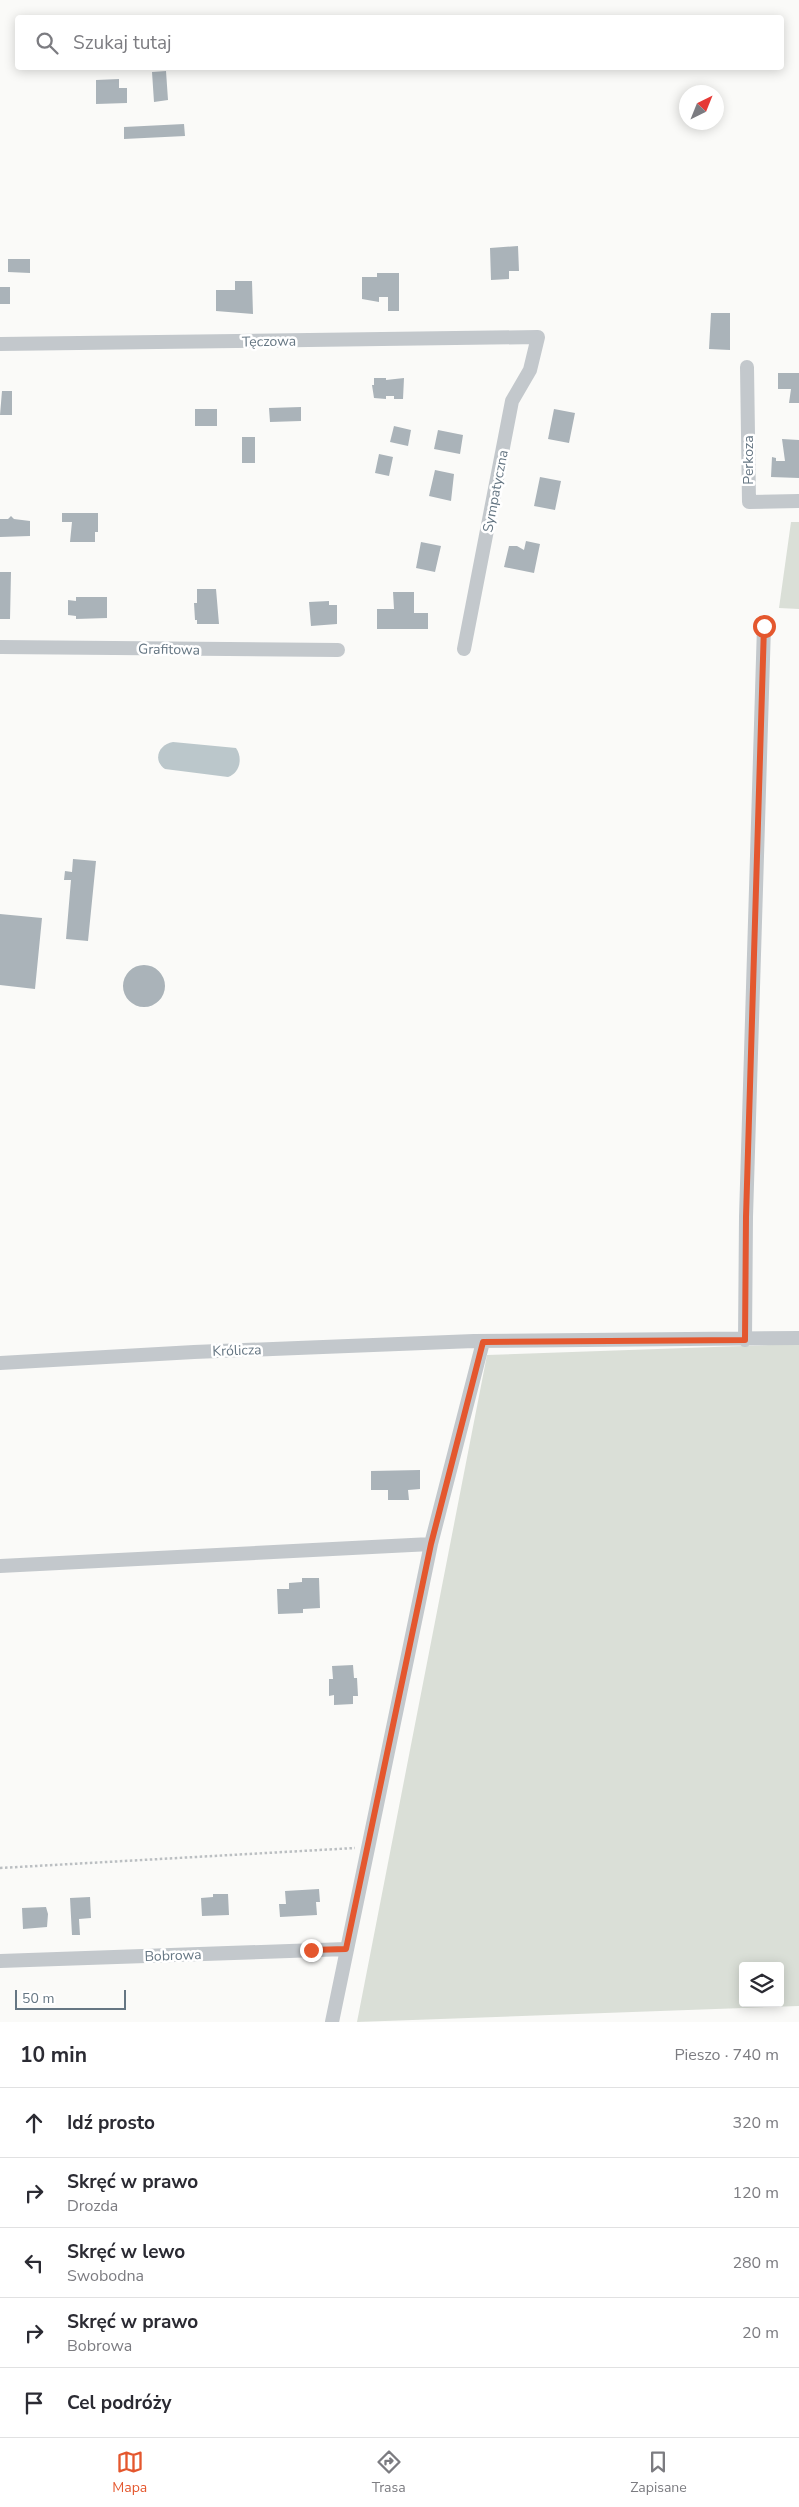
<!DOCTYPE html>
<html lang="pl">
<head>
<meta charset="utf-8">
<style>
	:root { --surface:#fff; --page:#f7f7f7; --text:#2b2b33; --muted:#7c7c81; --line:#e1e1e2; --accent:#e4572e }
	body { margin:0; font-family:"Nunito Sans",sans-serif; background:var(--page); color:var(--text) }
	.controls { position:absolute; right:15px; bottom:15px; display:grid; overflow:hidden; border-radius:5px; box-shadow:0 2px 12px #0003 }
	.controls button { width:45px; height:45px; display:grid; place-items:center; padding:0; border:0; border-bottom:1px solid var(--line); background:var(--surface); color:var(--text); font:25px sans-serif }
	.compass { position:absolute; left:679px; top:85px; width:45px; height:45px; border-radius:50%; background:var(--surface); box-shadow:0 2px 12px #0003; rotate:43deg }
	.scale { position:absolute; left:15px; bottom:12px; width:111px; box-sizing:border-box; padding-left:5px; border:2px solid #657683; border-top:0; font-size:14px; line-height:18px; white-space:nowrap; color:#657683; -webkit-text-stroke:4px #fff; paint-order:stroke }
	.stop { position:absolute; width:15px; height:15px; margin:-11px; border:4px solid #e4572e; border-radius:50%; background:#fff }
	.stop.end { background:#e4572e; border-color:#fff; box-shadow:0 1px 5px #0008 }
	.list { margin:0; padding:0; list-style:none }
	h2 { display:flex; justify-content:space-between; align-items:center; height:65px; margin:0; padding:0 20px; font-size:21px }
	h2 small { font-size:16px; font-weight:400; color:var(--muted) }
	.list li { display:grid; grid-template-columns:32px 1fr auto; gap:15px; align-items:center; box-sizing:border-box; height:70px; padding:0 20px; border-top:1px solid var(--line) }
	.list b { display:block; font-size:19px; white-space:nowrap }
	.list p { margin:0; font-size:16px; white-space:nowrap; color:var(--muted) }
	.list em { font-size:16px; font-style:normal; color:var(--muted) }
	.icon { flex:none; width:28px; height:28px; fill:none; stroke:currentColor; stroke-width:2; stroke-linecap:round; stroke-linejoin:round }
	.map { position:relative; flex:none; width:799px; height:2022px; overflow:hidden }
	.search { position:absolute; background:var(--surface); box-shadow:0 2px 12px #0003; left:15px; right:15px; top:15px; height:55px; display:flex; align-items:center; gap:12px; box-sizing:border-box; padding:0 18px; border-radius:5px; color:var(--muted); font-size:19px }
	.sheet { height:415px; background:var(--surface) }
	nav { display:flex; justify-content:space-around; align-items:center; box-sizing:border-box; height:70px; border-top:1px solid var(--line); background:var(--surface); font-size:14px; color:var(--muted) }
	nav a { display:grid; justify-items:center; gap:2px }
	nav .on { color:var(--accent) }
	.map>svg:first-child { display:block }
	.green { fill:#dadfd7; fill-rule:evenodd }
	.water { fill:#bbc7cb }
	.building { fill:#aab3b9 }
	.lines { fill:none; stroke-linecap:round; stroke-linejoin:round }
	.path { stroke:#bbbfc2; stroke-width:2.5; stroke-dasharray:2.5 2.5; stroke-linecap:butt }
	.street { stroke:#c3c8cc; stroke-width:14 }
	.route { stroke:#e4572e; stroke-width:6 }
	.labels { text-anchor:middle; stroke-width:5; stroke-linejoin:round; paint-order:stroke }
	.street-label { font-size:14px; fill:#657683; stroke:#fff }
</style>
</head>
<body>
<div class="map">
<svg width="799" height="2022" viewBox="0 0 799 2022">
	<rect width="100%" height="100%" fill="#fafaf8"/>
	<!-- green -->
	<path class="green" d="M 791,522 L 799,522 L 799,609 L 779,608 Z
		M 799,1344 L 799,2006 L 357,2022 L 487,1355 ZM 743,1966 L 780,1966 L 780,2003 L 743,2003 Z"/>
	<!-- water -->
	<path class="water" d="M 173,742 L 236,748 C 243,758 240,773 228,777 L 165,769 C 152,760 159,744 173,742 Z"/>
	<!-- building -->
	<path class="building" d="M 166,71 L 168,100 L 154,102 L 152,72 Z
		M 119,79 L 119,88 L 127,88 L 127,103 L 96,104 L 96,80 Z
		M 184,124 L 185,136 L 124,139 L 124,127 Z
		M 518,246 L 519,271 L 509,271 L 509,279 L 491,280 L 490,248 Z
		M 8,259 L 30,259 L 30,273 L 8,272 Z
		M 377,273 L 399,273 L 399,311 L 388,311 L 388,297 L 379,297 L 379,302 L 362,299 L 362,277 L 377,277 Z
		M 235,281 L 252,281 L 253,314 L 216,311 L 216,290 L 235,290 Z
		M 0,287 L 10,287 L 10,304 L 0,304 Z
		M 711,313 L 730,313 L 730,350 L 709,349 Z
		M 778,373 L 799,373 L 799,403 L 789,403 L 791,389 L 778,389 Z
		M 374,378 L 386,378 L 386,380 L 404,378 L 403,399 L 394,399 L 394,396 L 386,396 L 386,399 L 374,398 L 372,385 L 374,385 Z
		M 2,391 L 12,391 L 12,415 L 0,415 Z
		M 301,407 L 301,421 L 270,422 L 269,408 Z
		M 195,409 L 217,409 L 217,426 L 195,426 Z
		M 554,409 L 575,413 L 569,443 L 548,439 Z
		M 394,426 L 411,430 L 408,446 L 390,442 Z
		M 438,430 L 463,435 L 460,454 L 434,449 Z
		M 242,437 L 255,437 L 255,463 L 242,463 Z
		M 782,439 L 799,440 L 799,478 L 771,477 L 772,457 L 776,458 L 776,461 L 785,461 Z
		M 379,454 L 393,457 L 389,476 L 375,473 Z
		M 435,470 L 454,474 L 451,501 L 429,496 Z
		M 540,477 L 561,481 L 555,510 L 534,506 Z
		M 62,513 L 98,513 L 98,532 L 95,532 L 95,542 L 70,542 L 72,522 L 62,522 Z
		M 11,516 L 14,519 L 30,521 L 30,536 L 0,537 L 0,519 L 8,519 Z
		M 526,541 L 540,544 L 534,573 L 504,567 L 509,546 L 517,546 L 524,550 Z
		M 421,542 L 441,546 L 435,572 L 416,568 Z
		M 0,572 L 11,572 L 10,619 L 0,619 Z
		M 197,589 L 216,589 L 219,624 L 197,624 L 197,620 L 195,620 L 194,603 L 197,603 Z
		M 393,592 L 414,592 L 414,613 L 428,613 L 428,629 L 377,629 L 377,609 L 394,609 Z
		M 76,597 L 107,597 L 107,618 L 76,619 L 76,616 L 68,615 L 68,600 L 76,601 Z
		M 329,601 L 329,605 L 337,605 L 337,624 L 311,626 L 309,602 Z
		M 73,859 L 96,861 L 88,941 L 66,939 L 71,880 L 64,880 L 65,871 L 72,872 Z
		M 0,914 L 42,918 L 35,989 L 0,985 Z
		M123 986a21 21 0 1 1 42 0a21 21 0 1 1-42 0Z
		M 420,1470 L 420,1489 L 408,1490 L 409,1500 L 388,1500 L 388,1490 L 371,1490 L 371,1471 Z
		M 302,1578 L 319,1578 L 320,1608 L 303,1609 L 303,1613 L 278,1614 L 277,1589 L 289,1589 L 289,1583 L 302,1582 Z
		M 353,1665 L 354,1678 L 357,1678 L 358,1696 L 353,1696 L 353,1704 L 334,1705 L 334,1695 L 329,1696 L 329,1679 L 333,1679 L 332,1666 Z
		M 319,1889 L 320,1902 L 316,1902 L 317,1915 L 280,1917 L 279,1904 L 286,1904 L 285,1891 Z
		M 213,1894 L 228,1894 L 229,1915 L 202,1916 L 201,1898 L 213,1897 Z
		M 90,1897 L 91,1918 L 79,1919 L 80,1935 L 72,1935 L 70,1898 Z
		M 46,1907 L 48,1914 L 47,1927 L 23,1929 L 22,1908 Z"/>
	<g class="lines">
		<!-- path -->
		<path class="path" d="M 0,1868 L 355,1848"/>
		<!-- street -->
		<path class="street" d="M 0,344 L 538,337 L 530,370 L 512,401 L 464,649
			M 747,367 L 749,502 L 799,501
			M 0,647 L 338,650
			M 745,1340 L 746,1217 L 764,626
			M 0,1363 L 194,1352 L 474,1341 L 799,1338
			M 0,1566 L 431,1544
			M 0,1961 L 346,1949
			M 332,2022 L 431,1544 L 483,1342"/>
	</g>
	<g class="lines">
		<!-- route -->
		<path class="route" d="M 311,1950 L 346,1949 L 431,1544 L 483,1342 L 745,1340 L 746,1217 L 764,626"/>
	</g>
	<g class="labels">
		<!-- street labels -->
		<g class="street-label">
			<text transform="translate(269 341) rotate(-1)" y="5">Tęczowa</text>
			<text transform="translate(748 460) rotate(-90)" y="5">Perkoza</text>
			<text transform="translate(495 491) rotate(-79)" y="5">Sympatyczna</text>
			<text transform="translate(169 649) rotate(1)" y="5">Grafitowa</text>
			<text transform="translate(237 1350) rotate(-2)" y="5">Królicza</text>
			<text transform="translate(173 1955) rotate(-2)" y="5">Bobrowa</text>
		</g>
	</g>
</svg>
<div class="controls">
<button><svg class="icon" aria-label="layers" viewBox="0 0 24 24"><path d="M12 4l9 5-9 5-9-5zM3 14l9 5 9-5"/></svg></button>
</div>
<svg class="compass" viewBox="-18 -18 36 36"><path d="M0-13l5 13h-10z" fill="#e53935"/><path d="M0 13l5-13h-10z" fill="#7c7c81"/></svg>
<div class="scale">50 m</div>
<div class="stop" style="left:764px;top:626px"></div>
<div class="stop end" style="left:311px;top:1950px"></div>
<div class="search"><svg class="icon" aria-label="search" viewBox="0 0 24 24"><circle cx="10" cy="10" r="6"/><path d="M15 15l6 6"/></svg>Szukaj tutaj</div>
</div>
<section class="sheet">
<h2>10 min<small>Pieszo · 740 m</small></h2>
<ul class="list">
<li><svg class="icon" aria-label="ahead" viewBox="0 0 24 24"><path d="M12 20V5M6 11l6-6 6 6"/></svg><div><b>Idź prosto</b></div><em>320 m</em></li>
<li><svg class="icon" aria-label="right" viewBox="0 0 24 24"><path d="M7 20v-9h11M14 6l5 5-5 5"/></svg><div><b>Skręć w prawo</b><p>Drozda</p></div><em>120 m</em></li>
<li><svg class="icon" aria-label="left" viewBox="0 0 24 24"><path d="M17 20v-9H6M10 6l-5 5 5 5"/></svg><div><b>Skręć w lewo</b><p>Swobodna</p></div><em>280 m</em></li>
<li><svg class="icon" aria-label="right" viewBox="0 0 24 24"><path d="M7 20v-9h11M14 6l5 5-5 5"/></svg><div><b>Skręć w prawo</b><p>Bobrowa</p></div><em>20 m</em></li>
<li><svg class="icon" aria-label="arrive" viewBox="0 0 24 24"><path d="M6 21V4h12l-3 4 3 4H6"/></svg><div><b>Cel podróży</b></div></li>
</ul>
</section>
<nav>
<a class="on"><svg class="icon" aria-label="map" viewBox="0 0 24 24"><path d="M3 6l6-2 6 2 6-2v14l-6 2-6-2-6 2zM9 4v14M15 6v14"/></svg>Mapa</a>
<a><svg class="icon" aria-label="directions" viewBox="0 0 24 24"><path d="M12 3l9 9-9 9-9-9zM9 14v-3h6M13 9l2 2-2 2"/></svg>Trasa</a>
<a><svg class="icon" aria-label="saved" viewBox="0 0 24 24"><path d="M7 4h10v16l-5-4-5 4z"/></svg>Zapisane</a>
</nav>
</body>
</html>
